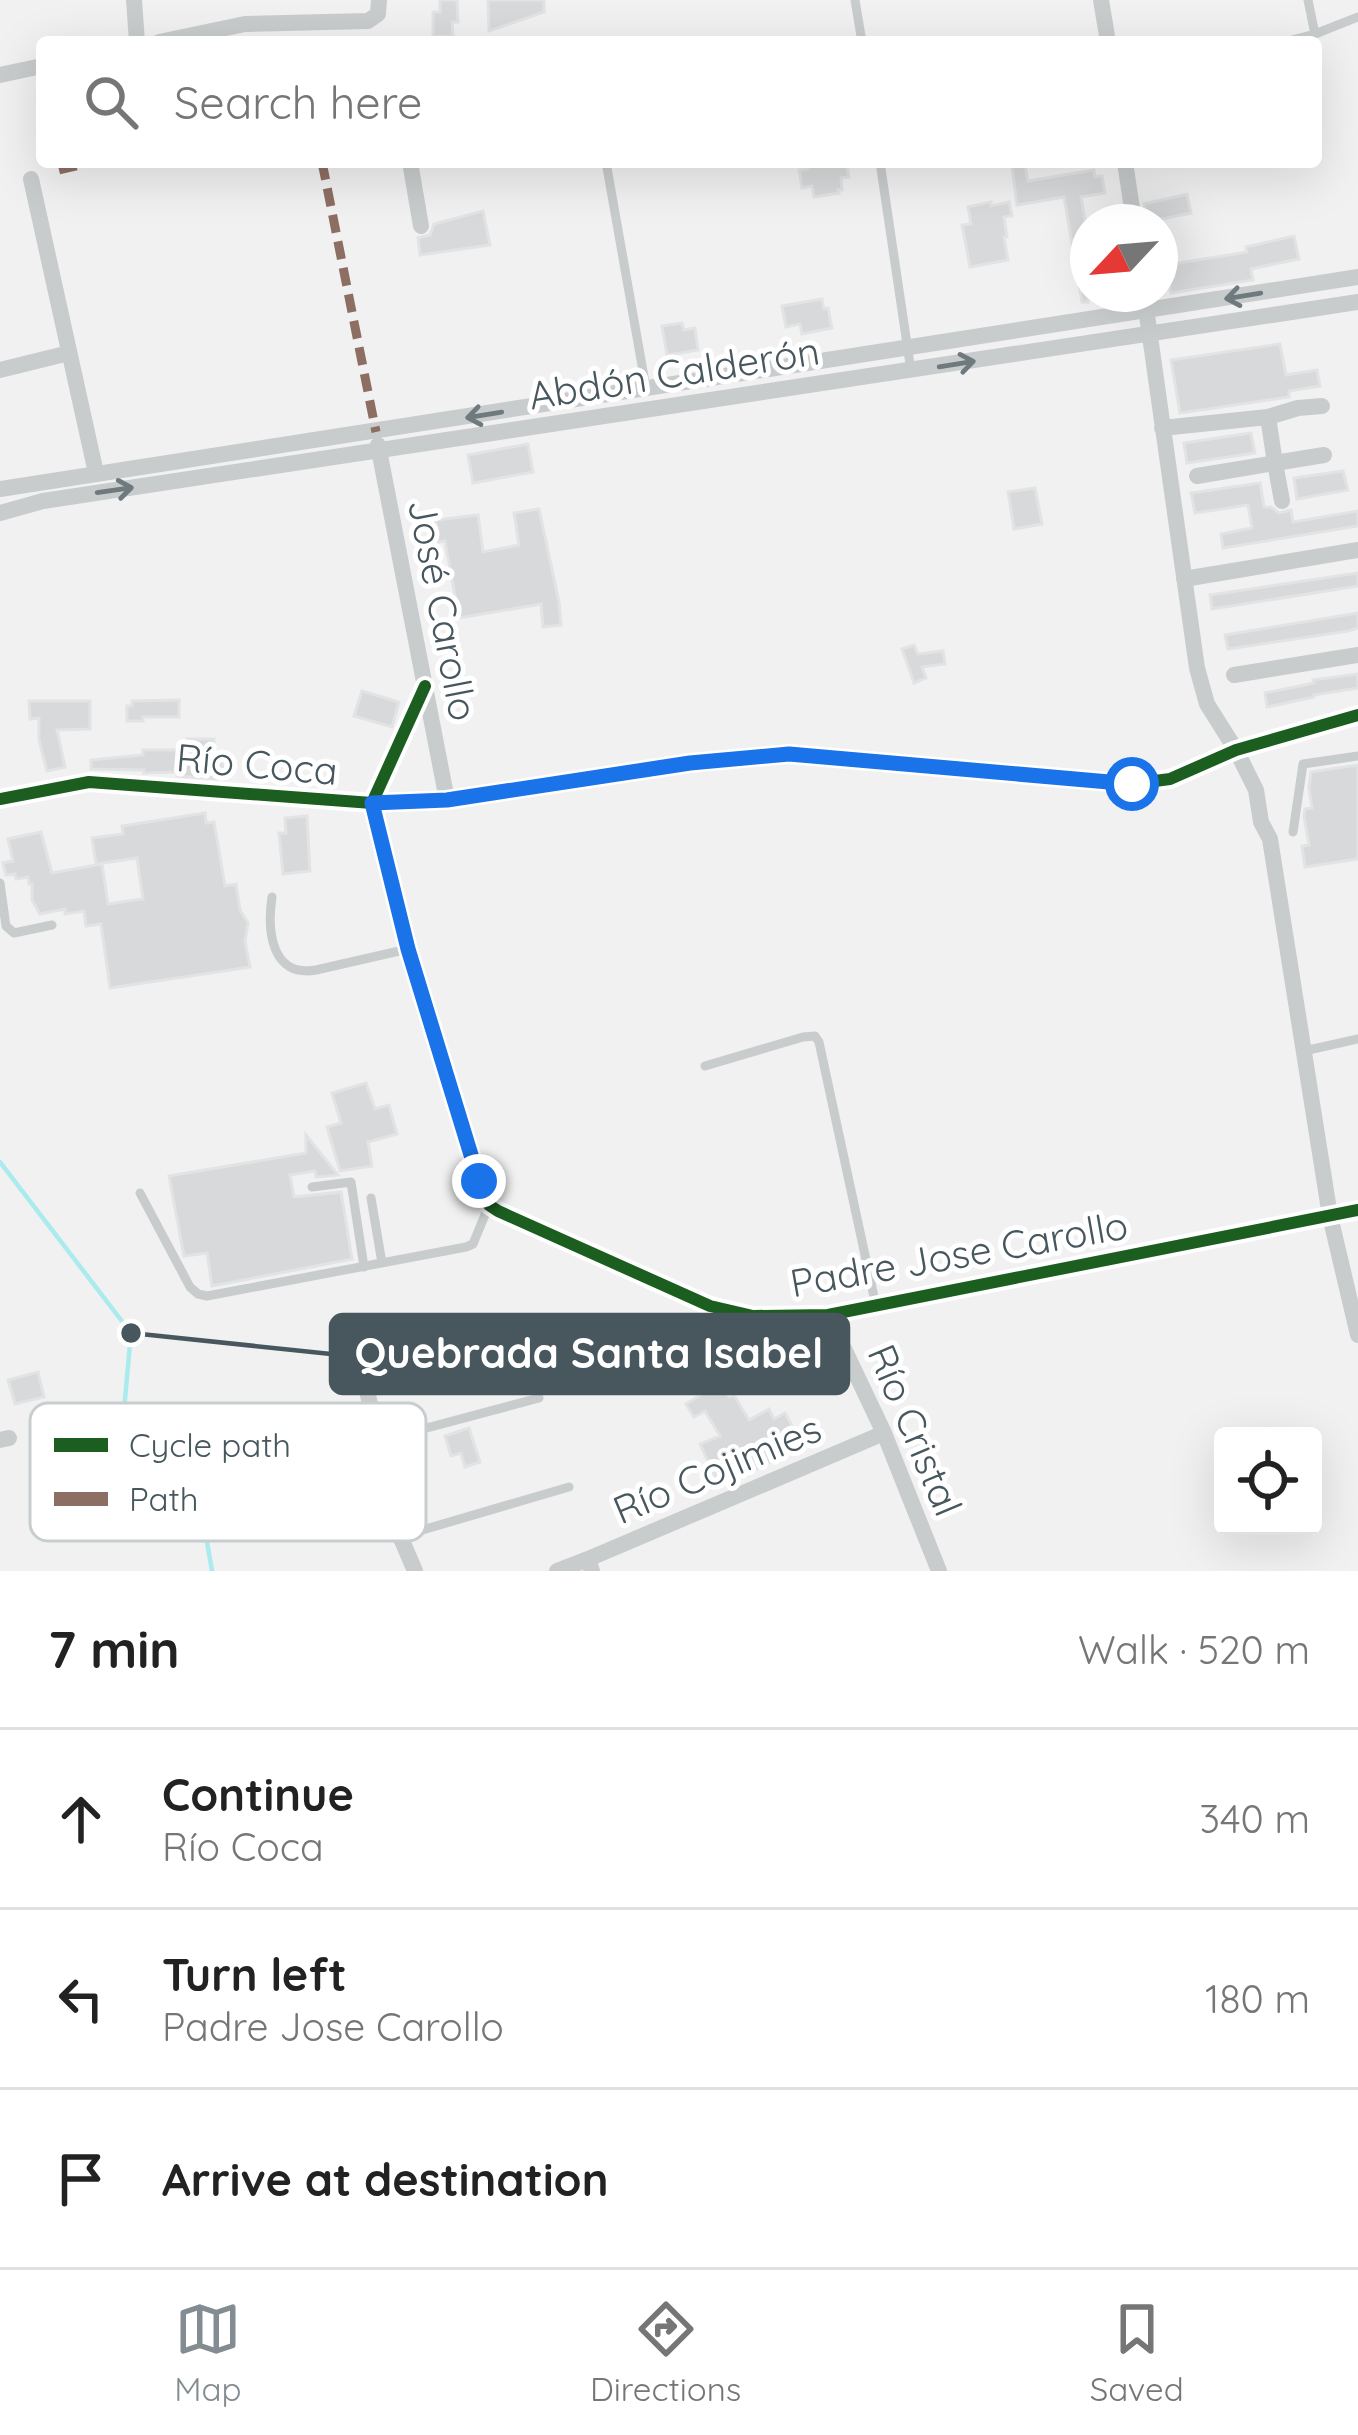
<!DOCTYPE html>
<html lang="en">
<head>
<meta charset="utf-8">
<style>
	:root { --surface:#fff; --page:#f2f2f2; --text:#222; --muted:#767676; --line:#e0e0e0; --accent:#838d91 }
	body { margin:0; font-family:Quicksand,sans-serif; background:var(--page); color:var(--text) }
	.controls { position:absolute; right:36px; bottom:36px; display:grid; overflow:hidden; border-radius:12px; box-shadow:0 12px 48px #0002 }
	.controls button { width:108px; height:108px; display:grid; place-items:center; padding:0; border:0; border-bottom:3px solid var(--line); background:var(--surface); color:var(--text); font:60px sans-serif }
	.compass { position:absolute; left:1070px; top:204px; width:108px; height:108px; border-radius:50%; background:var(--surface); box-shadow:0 12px 48px #0002; rotate:244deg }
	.stop { position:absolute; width:36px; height:36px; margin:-27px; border:9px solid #1a73e8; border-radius:50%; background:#fff }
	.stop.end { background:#1a73e8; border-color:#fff; box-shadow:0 3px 12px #0008 }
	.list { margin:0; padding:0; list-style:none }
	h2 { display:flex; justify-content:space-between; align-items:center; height:156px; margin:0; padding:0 48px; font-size:51px }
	h2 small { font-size:39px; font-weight:400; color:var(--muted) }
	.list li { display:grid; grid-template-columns:78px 1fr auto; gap:36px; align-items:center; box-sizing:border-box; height:180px; padding:0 48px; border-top:3px solid var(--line) }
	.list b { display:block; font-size:45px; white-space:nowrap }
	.list p { margin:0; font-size:39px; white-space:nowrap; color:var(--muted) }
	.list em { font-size:39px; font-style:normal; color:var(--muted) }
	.icon { flex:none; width:66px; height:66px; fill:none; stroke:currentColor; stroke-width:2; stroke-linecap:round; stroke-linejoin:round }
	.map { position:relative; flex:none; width:1358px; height:1571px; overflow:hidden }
	.search { position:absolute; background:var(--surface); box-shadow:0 12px 48px #0002; left:36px; right:36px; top:36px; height:132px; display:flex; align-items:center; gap:30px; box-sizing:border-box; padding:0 42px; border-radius:12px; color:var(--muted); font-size:45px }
	.sheet { height:696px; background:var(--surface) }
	nav { display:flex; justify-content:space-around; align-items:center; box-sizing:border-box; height:168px; border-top:3px solid var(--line); background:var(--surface); font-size:33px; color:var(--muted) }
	nav a { display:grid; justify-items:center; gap:6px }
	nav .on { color:var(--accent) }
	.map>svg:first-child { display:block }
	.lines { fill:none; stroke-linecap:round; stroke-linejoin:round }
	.stream { stroke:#aaebee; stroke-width:4.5 }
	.building { fill:#d7d9da; stroke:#e2e3e4; stroke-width:3 }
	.lane { stroke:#c9cccd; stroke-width:9 }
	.street { stroke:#c9cccd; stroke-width:16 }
	.quiet { stroke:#8d6e63; stroke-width:9; stroke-dasharray:18 9; stroke-linecap:butt }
	.cycleway-casing { stroke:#fff; stroke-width:20 }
	.cycleway { stroke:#1b5e20; stroke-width:12 }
	.oneway { stroke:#6f7a7f }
	.route { stroke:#1a73e8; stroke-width:15 }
	.labels { text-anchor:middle; stroke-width:10; stroke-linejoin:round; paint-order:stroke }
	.street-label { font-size:39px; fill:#48575e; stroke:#fff }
	.key { fill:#fff; stroke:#c8cdcf; stroke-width:3 }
	.key-label { font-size:33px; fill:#48575e }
	.leader { fill:none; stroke:#48575e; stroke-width:4.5 }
	.callout-dot { fill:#48575e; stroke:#fff; stroke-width:4.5 }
	.callout { fill:#48575e; stroke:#48575e; stroke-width:4.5 }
	.callout-label { font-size:42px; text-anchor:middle; font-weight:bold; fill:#fff }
</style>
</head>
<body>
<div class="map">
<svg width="1358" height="1571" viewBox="0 0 1358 1571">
	<rect width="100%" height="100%" fill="#f1f1f1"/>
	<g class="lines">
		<!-- stream -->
		<path class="stream" d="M 0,1162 L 131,1333 L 120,1454 L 206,1536 L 212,1571"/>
	</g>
	<!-- building -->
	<path class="building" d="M 440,0 L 457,0 L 458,22 L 452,22 L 453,36 L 433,37 L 433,12 L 440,12 Z
		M 488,0 L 544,0 L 544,12 L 489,31 Z
		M 807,162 L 846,162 L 849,177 L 841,178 L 842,190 L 838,190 L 839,193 L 814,197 L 812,186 L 802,188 L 799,170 L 808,169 Z
		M 1025,165 L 1028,181 L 1094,170 L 1095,177 L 1102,176 L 1105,193 L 1081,197 L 1088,237 L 1088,302 L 1082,302 L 1064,197 L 1017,205 L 1012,167 Z
		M 1187,194 L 1191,213 L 1147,222 L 1144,204 Z
		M 991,202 L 991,206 L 1009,202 L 1012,216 L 1004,217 L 1007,237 L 1004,237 L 1008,260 L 970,267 L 962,225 L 971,224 L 968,207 Z
		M 483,211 L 490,245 L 420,255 L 418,238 L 430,235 L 434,224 Z
		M 1294,236 L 1299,259 L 1251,269 L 1253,280 L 1171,293 L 1169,284 L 1160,286 L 1160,266 L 1247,252 L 1246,247 Z
		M 822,299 L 824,309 L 828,308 L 832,328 L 802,334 L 800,324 L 786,327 L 782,306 Z
		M 682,323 L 684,330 L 695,328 L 698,350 L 667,355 L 662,326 Z
		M 1280,344 L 1286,375 L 1317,370 L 1320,386 L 1289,391 L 1289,397 L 1180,413 L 1171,360 Z
		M 1251,433 L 1255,453 L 1187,463 L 1184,443 Z
		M 528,444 L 533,472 L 473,483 L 468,455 Z
		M 1343,471 L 1348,490 L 1297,499 L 1294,478 Z
		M 1260,483 L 1264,507 L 1271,507 L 1279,513 L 1291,510 L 1293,522 L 1358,511 L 1358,526 L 1223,548 L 1221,534 L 1252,528 L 1248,505 L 1195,513 L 1191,493 Z
		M 1035,488 L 1042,524 L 1014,529 L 1008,492 Z
		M 539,509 L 559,602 L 561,625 L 543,627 L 541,604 L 459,618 L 445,541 L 438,542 L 436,520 L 478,515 L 483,552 L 519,545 L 514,513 Z
		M 1358,573 L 1358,586 L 1212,609 L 1210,595 Z
		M 1358,613 L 1358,628 L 1348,631 L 1228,649 L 1225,635 Z
		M 914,645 L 918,654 L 943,651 L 945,664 L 922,667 L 926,678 L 914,683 L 902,649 Z
		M 1358,674 L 1358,688 L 1314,695 L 1314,697 L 1267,707 L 1265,693 L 1314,683 L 1313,680 Z
		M 362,691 L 399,702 L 392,727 L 354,716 Z
		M 179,700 L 179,717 L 143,717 L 143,721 L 127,721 L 127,706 L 132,706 L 132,701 Z
		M 29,701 L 90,701 L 90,729 L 57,730 L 65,767 L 47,771 L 39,740 L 39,718 L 30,719 Z
		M 187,739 L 214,739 L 214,761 L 222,760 L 223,772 L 219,773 L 219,779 L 177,776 L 176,772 L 144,773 L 144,770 L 91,769 L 91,760 L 143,755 L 143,750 L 187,750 Z
		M 1358,765 L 1358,859 L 1305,867 L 1302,846 L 1309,845 L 1304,816 L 1305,809 L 1312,808 L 1309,788 L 1311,772 Z
		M 205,813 L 206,823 L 214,822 L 225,886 L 236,884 L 240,910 L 248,923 L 245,941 L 250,967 L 110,988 L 101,924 L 86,926 L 84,911 L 65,914 L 65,909 L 40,914 L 32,900 L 32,884 L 29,884 L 28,877 L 16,879 L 15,874 L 6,875 L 3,863 L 13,861 L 8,839 L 41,832 L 52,873 L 102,864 L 108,904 L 143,899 L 137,858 L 96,864 L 92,838 L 123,834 L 122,826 Z
		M 307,816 L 310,871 L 283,874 L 279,833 L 286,833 L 285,818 Z
		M 366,1083 L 375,1109 L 389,1105 L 397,1134 L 368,1142 L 372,1166 L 340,1171 L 327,1127 L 341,1123 L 332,1093 Z
		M 306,1135 L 338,1175 L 316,1177 L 315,1171 L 290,1175 L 294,1197 L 341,1192 L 352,1259 L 212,1286 L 207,1253 L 184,1256 L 169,1176 L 306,1153 Z
		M 38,1372 L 44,1397 L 15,1404 L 8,1380 Z
		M 720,1383 L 729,1397 L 734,1395 L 749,1420 L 769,1409 L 774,1419 L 785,1413 L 800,1440 L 771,1458 L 773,1461 L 746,1474 L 745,1472 L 731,1479 L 726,1471 L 715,1476 L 700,1444 L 720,1436 L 705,1411 L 694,1417 L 686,1404 Z
		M 469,1428 L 480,1462 L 465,1467 L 461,1453 L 451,1456 L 445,1436 Z"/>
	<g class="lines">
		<!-- lane -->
		<path class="lane" d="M 855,0 L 862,42
			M 1308,0 L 1315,34
			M 1284,42 L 1315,34 L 1358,17
			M 606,162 L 646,388
			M 880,162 L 911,371
			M 1293,832 L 1303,764 L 1358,756
			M 0,883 L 6,926 L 14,933 L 52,925
			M 272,897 C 267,930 271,978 316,970 L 408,949
			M 1304,1051 L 1358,1039
			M 705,1066 L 803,1037 L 815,1036 L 819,1042 L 876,1306
			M 312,1187 L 351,1182 L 364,1267
			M 140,1193 L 190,1287 L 198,1294 L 207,1296 L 466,1247 L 473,1244 L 489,1205
			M 371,1198 L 382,1263
			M 378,1441 L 539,1398
			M 402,1536 L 569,1487"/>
		<!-- street -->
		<path class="street" d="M 134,0 L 137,42
			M 1101,0 L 1108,42
			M 159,42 L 245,24 L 368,21 L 378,14 L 379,0
			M 0,75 L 42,66
			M 410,162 L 421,226
			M 1125,162 L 1134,222
			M 31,179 L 96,473
			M 1144,294 L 1197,668 L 1207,704 L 1236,750 L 1256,790 L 1261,822 L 1270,839 L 1330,1216 L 1358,1335
			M 0,370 L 69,353
			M 1162,428 L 1268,417 L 1298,408 L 1322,406
			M 378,445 L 447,800
			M 1197,476 L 1275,463 L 1268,417
			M 0,489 L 1358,277
			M 1282,501 L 1275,463 L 1324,455
			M 0,513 L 43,501 L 1358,302
			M 1184,579 L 1358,550
			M 1234,675 L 1358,655
			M 425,686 L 372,803 L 408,949 L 479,1181 L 489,1205 L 498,1211 L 710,1306 L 753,1316 L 828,1315 L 1358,1210
			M 0,799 L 89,782 L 372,803 L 447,800 L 690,763 L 789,754 L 1132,784 L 1170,779 L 1236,750 L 1358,715
			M 828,1315 L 884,1433 L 939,1571
			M 355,1338 L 400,1536 L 415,1571
			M 0,1440 L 9,1438
			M 557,1571 L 588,1559
			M 592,1571 L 588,1559 L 884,1433"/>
		<!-- quiet -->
		<path class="quiet" d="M 322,162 L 376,432
			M 59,170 L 92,162"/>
		<defs>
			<path id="cycleway" d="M 425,686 L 372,803 L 408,949 L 479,1181 L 489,1205 L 498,1211 L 710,1306 L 753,1316 L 828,1315 L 1358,1210
				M 0,799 L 89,782 L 372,803 L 447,800 L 690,763 L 789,754 L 1132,784 L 1170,779 L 1236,750 L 1358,715"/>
		</defs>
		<!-- cycleway casing -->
		<use href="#cycleway" class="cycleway-casing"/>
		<!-- cycleway -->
		<use href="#cycleway" class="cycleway"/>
	</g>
	<!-- one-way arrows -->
	<defs><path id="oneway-shaft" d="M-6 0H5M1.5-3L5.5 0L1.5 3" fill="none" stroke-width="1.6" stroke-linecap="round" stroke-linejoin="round" transform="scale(3)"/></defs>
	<g class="oneway">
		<use href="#oneway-shaft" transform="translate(1243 296) rotate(171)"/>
		<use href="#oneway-shaft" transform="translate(957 364) rotate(-9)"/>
		<use href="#oneway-shaft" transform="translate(484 415) rotate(171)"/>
		<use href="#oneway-shaft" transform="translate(115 490) rotate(-8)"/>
	</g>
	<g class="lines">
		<!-- route -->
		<path class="route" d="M 479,1181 L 408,949 L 372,803 L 447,800 L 690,763 L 789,754 L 1132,784"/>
	</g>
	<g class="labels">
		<!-- street labels -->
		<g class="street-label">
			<text transform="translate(674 373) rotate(-9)" y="14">Abdón Calderón</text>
			<text transform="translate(443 610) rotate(79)" y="14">José Carollo</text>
			<text transform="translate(257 764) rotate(5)" y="14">Río Coca</text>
			<text transform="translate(959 1254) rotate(-10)" y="14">Padre Jose Carollo</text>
			<text transform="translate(915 1430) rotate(67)" y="14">Río Cristal</text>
			<text transform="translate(717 1469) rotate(-23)" y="14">Río Cojimies</text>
		</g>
	</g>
	<!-- legend -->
	<rect x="30" y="1403" width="396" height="138" rx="18" class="key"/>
	<rect x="54" y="1438" width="54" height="14" fill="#1b5e20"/>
	<rect x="54" y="1492" width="54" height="14" fill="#8d6e63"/>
	<g class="key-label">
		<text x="129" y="1457">Cycle path</text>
		<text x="129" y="1511">Path</text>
	</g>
	<!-- callouts -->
	<path class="leader" d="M131 1333L331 1354"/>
	<circle class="callout-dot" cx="131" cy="1333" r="12"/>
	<rect class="callout" x="331" y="1315" width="517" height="78" rx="12"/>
	<g class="callout-label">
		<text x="589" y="1368">Quebrada Santa Isabel</text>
	</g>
</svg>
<div class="controls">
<button><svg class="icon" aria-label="locate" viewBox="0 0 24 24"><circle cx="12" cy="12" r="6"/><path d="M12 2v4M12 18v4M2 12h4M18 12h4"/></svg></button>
</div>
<svg class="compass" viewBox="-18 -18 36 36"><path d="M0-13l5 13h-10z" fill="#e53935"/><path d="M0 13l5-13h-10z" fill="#767676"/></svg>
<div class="stop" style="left:1132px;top:784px"></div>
<div class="stop end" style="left:479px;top:1181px"></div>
<div class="search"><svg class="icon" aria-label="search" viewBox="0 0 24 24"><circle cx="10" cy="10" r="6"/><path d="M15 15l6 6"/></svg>Search here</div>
</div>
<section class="sheet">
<h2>7 min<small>Walk · 520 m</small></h2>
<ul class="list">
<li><svg class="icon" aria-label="ahead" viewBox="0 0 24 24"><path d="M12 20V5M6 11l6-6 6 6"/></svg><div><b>Continue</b><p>Río Coca</p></div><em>340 m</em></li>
<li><svg class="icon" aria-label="left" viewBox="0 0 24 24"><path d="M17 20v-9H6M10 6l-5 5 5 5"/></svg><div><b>Turn left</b><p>Padre Jose Carollo</p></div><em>180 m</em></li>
<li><svg class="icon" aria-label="arrive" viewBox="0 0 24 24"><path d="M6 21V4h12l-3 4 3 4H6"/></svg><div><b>Arrive at destination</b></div></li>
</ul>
</section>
<nav>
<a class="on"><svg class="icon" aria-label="map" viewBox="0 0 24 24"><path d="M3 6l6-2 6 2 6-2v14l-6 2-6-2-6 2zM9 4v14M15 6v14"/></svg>Map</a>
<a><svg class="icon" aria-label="directions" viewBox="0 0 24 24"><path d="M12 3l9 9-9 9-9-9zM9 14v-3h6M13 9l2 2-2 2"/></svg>Directions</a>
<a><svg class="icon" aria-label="saved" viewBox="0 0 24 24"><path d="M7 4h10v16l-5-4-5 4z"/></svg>Saved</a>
</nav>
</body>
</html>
